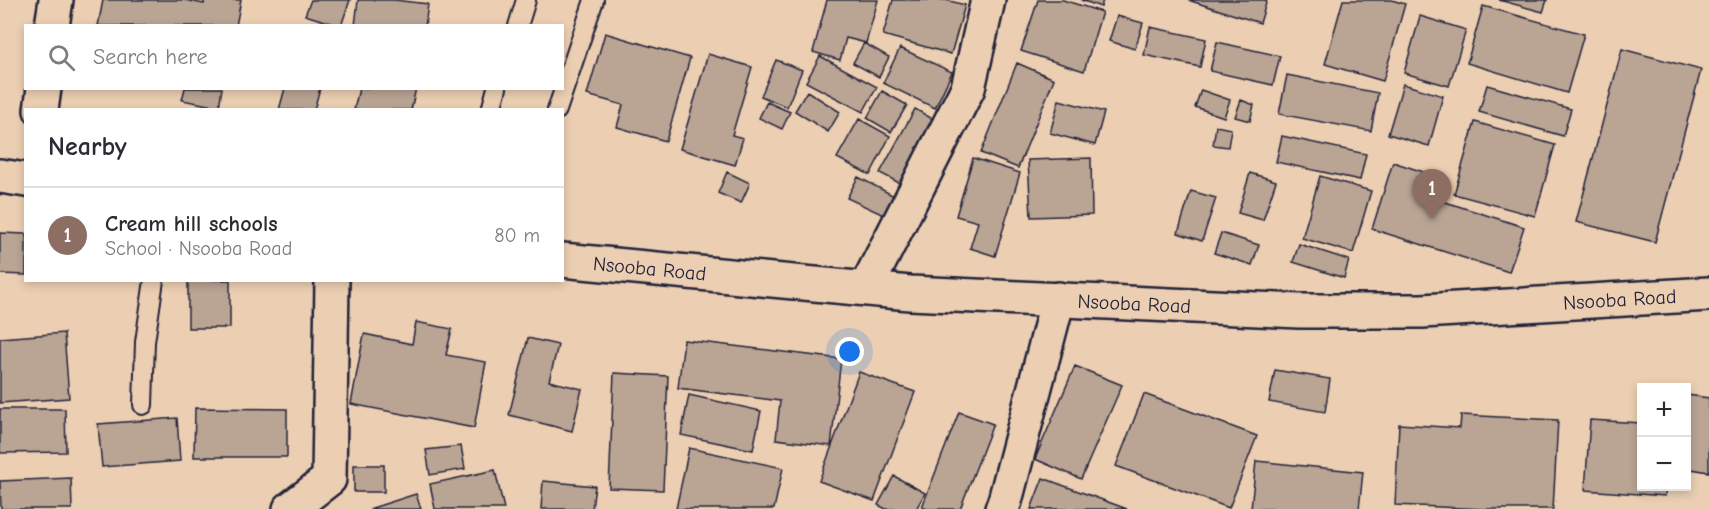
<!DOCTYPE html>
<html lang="en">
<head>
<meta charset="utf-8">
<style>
	:root { --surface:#fff; --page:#f7f7f7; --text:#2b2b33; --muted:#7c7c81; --line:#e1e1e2; --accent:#d93025 }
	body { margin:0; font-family:"Comic Neue",sans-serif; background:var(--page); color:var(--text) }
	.controls { position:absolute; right:18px; bottom:18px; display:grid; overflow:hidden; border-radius:0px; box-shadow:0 3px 9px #0003 }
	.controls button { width:54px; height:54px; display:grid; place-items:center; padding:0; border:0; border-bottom:2px solid var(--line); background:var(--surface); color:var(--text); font:30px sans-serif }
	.you { position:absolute; left:850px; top:352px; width:21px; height:21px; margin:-15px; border:4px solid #fff; border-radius:50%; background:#1a73e8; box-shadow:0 0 0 9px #1a73e833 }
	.badge { display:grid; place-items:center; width:39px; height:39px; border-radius:50%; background:var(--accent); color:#fff; font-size:20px; font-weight:700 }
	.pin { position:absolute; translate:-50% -50px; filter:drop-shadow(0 2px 3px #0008) }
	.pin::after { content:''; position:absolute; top:32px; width:21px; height:18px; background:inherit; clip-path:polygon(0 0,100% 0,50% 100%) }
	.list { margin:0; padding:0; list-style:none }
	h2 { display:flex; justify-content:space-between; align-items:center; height:78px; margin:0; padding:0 24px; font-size:26px }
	h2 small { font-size:20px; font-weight:400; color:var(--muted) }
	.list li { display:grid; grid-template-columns:39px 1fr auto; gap:18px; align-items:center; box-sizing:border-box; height:96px; padding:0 24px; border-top:2px solid var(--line) }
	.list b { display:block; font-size:22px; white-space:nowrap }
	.list p { margin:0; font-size:20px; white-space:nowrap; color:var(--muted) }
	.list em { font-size:20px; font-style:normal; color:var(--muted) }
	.icon { flex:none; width:33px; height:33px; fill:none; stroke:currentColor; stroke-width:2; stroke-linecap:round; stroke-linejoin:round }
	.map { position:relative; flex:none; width:1709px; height:509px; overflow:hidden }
	.search { position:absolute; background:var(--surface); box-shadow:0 3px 9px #0003; left:24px; top:24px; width:540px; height:66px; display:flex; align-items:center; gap:15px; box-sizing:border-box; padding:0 21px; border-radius:0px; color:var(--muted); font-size:22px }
	.panel { position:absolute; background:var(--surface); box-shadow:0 3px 9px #0003; left:24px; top:108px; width:540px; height:174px; border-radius:0px }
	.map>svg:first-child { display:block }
	.building { fill:#baa494; stroke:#22223b; stroke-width:1.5 }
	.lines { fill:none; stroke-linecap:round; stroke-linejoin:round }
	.service-casing { stroke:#22223b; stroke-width:22 }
	.minor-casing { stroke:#22223b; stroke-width:38 }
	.service { stroke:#eccfb2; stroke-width:18 }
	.minor { stroke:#eccfb2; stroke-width:33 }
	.labels { text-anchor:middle; stroke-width:5; stroke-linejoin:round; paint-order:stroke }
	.street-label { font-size:20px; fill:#22223b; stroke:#eccfb2 }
</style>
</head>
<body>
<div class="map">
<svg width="1709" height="509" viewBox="0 0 1709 509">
	<rect width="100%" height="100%" fill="#eccfb2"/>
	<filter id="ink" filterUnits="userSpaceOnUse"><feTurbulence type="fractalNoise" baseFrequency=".0167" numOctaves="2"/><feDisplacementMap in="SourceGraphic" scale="12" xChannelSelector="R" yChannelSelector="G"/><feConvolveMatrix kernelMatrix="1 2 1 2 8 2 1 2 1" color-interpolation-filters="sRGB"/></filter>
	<g filter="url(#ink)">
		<!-- building -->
		<path class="building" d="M 103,0 L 185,0 L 204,4 L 204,0 L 241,0 L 236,26 L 98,26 Z
			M 311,0 L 350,0 L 341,26 L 305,15 Z
			M 358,0 L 394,0 L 428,4 L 425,26 L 355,26 Z
			M 827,0 L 878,0 L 866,43 L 846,38 L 840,60 L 813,52 Z
			M 893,0 L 946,0 L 965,5 L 951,54 L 883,35 Z
			M 1038,0 L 1063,0 L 1102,12 L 1084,71 L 1021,51 Z
			M 1081,0 L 1103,0 L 1101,7 Z
			M 1188,0 L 1267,0 L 1260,23 Z
			M 1343,0 L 1392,0 L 1405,4 L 1383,81 L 1325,64 Z
			M 1499,0 L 1547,0 L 1543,12 Z
			M 1483,6 L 1584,34 L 1567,93 L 1467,63 Z
			M 1117,16 L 1143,23 L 1135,49 L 1109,41 Z
			M 1420,16 L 1466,30 L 1449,86 L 1404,73 Z
			M 1150,27 L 1206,39 L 1200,67 L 1144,55 Z
			M 605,33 L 690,58 L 666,141 L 617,127 L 623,105 L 587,95 Z
			M 1217,42 L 1280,56 L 1273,85 L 1210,71 Z
			M 864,43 L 889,57 L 879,77 L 853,63 Z
			M 900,48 L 952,72 L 935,108 L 883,83 Z
			M 1622,49 L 1701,70 L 1655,242 L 1576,222 Z
			M 708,54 L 752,67 L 732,135 L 743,138 L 735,165 L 680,149 Z
			M 820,56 L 877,87 L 863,112 L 806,82 Z
			M 776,60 L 802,70 L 787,107 L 761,96 Z
			M 1017,63 L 1054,79 L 1018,168 L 981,153 Z
			M 1287,75 L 1378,93 L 1371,131 L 1279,114 Z
			M 1403,84 L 1443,96 L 1429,146 L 1388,134 Z
			M 1487,85 L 1571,109 L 1563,136 L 1479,112 Z
			M 185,88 L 222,88 L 219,107 L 182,100 Z
			M 285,88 L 320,88 L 314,110 L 279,110 Z
			M 359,88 L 416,88 L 411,110 L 354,110 Z
			M 1201,90 L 1230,100 L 1224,117 L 1195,107 Z
			M 807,91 L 840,112 L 828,132 L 795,111 Z
			M 882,91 L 907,105 L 891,132 L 867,118 Z
			M 1059,100 L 1104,112 L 1095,145 L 1050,133 Z
			M 1241,100 L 1254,105 L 1250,121 L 1235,117 Z
			M 767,102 L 790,112 L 782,129 L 759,118 Z
			M 915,109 L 938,122 L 903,185 L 880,173 Z
			M 859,119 L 890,136 L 870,175 L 837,158 Z
			M 1475,122 L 1555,145 L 1535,216 L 1454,194 Z
			M 1216,126 L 1231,129 L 1228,147 L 1213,145 Z
			M 1282,136 L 1366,154 L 1360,180 L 1276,162 Z
			M 973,158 L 1020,173 L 995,256 L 970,248 L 978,222 L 956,216 Z
			M 1091,158 L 1092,215 L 1031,217 L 1028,160 Z
			M 1393,162 L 1445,179 L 1439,200 L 1524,227 L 1509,272 L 1372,229 Z
			M 727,172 L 750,183 L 741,203 L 718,193 Z
			M 1250,173 L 1276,181 L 1263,220 L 1238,213 Z
			M 1320,176 L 1371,191 L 1353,253 L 1302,238 Z
			M 858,177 L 898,198 L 888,217 L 847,198 Z
			M 1191,191 L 1216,198 L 1202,241 L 1178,233 Z
			M 0,233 L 26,234 L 26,275 L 0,274 Z
			M 1221,233 L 1259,245 L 1252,265 L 1214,253 Z
			M 1299,244 L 1349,260 L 1344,278 L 1293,262 Z
			M 188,280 L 230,280 L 230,328 L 188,328 Z
			M 416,322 L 452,329 L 446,355 L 486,362 L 474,428 L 351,404 L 364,334 L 412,344 Z
			M 64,333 L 69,398 L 0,403 L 0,338 Z
			M 528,338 L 558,345 L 549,381 L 582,389 L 572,431 L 509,415 Z
			M 684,340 L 841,359 L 831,446 L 776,439 L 780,401 L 678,388 Z
			M 1075,366 L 1122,385 L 1081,479 L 1035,459 Z
			M 1275,370 L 1330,379 L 1325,412 L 1269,402 Z
			M 859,372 L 915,392 L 874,501 L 819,481 Z
			M 614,373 L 668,376 L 663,490 L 609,488 Z
			M 1144,394 L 1257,436 L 1229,508 L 1116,466 Z
			M 689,395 L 761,411 L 753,450 L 681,435 Z
			M 1687,395 L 1709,398 L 1709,472 L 1686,468 Z
			M 195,408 L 287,409 L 287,457 L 194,457 Z
			M 0,409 L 65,409 L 66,452 L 0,453 Z
			M 959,412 L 993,424 L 960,509 L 927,509 L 922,507 Z
			M 1461,415 L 1558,420 L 1553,509 L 1485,509 L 1395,505 L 1399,424 L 1460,428 Z
			M 177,418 L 180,461 L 102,467 L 98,424 Z
			M 1590,420 L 1642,423 L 1642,486 L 1666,486 L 1665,496 L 1585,490 Z
			M 461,446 L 465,469 L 430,475 L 426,450 Z
			M 689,448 L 783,468 L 774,509 L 676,509 Z
			M 1256,461 L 1363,472 L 1359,509 L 1251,509 Z
			M 354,465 L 384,465 L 384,492 L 354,492 Z
			M 495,470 L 504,509 L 435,509 L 430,484 Z
			M 894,476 L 925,493 L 916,509 L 886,509 L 878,505 Z
			M 71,478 L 72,509 L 1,509 L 0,481 Z
			M 1043,478 L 1127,509 L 1031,509 Z
			M 543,481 L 595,486 L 592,509 L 541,509 Z
			M 416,494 L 421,509 L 369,509 Z"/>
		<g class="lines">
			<defs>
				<path id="service" d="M 518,26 L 526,0
					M 491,110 L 497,88
					M 557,110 L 594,0
					M 143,405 L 145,342 L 154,280"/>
				<g id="minor">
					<path d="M 52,26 L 56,0"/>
					<path d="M 41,110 L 44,88"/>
					<path d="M 0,176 L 26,180"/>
					<path id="s1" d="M 562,260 L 910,293 L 1299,311 L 1422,311 L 1709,294"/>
					<path d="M 866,288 L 968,88 L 988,0"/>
					<path d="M 290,509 L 329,479 L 332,280"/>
					<path d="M 1002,509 L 1005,501 L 1058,299"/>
				</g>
			</defs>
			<!-- service casing -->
			<use href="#service" class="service-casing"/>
			<!-- minor casing -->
			<use href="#minor" class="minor-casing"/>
			<!-- service -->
			<use href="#service" class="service"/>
			<!-- minor -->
			<use href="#minor" class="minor"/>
		</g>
	</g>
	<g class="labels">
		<!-- street labels -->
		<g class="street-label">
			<text dy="7" stroke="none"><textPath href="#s1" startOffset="88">Nsooba Road</textPath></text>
			<text dy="7" stroke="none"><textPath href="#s1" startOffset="1060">Nsooba Road</textPath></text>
			<text dy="7" stroke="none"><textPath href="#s1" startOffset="574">Nsooba Road</textPath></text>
		</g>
	</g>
</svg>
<div class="controls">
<button>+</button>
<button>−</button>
</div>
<div class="you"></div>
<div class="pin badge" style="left:1432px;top:219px;background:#8d6e63">1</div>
<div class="search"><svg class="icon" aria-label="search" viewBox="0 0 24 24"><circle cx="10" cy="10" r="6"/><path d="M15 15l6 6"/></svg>Search here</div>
<section class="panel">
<h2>Nearby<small></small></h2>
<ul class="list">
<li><span class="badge" style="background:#8d6e63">1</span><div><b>Cream hill schools</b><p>School · Nsooba Road</p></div><em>80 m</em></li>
</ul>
</section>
</div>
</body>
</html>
